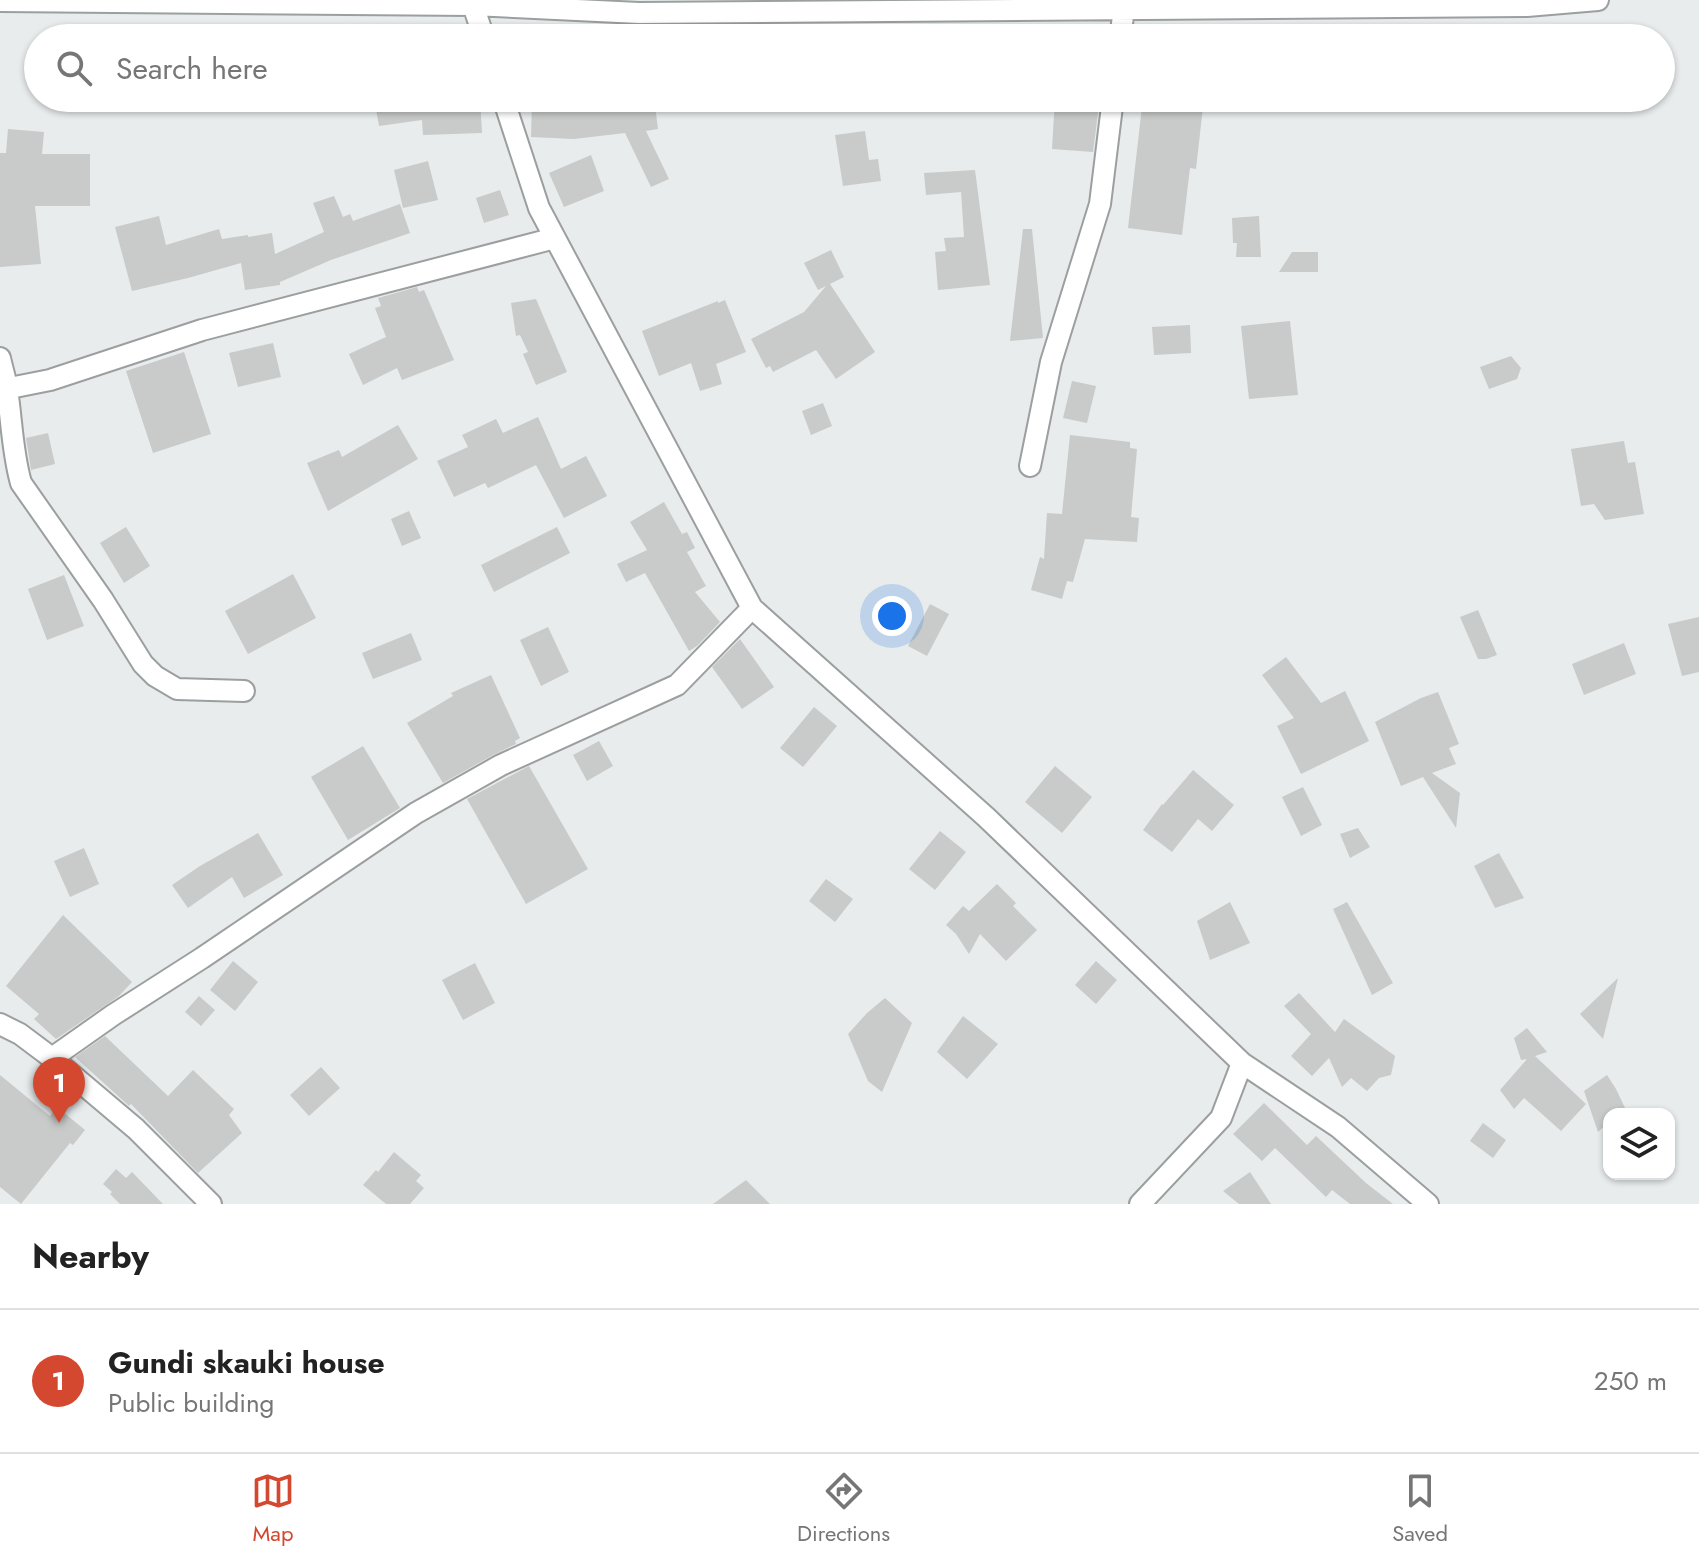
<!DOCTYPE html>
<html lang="en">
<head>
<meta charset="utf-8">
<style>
	:root { --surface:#fff; --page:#f6f6f6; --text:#222; --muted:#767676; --line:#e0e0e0; --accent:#d3482e }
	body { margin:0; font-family:Jost,sans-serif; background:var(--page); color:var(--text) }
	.controls { position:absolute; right:24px; bottom:24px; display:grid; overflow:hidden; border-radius:16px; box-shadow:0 2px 6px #0004 }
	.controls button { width:72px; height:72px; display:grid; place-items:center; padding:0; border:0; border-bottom:2px solid var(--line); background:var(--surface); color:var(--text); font:40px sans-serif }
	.you { position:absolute; left:892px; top:616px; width:28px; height:28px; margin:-20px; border:6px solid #fff; border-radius:50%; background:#1a73e8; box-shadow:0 0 0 12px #1a73e833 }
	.badge { display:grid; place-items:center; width:52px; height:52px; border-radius:50%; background:var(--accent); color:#fff; font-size:26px; font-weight:700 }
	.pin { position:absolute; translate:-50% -66px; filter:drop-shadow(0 2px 4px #0008) }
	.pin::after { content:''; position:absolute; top:42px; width:28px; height:24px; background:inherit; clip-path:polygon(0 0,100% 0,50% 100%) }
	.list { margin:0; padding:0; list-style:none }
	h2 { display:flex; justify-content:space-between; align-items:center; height:104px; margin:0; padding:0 32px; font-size:34px }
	h2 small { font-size:26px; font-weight:400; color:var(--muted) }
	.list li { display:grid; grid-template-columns:52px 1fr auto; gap:24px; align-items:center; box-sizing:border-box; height:144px; padding:0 32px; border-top:2px solid var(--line) }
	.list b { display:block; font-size:30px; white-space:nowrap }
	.list p { margin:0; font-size:26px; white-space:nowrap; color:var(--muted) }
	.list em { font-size:26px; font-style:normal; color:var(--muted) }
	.icon { flex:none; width:44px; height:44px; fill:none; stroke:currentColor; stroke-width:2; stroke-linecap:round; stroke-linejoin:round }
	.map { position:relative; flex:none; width:1699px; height:1204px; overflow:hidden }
	.search { position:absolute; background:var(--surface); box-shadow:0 2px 6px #0004; left:24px; right:24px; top:24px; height:88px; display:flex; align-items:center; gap:20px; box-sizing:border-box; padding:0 28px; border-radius:44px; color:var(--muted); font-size:30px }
	.sheet { height:248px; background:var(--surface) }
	nav { display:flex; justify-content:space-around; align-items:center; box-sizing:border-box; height:112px; border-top:2px solid var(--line); background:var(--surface); font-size:22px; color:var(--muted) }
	nav a { display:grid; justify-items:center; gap:4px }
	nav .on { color:var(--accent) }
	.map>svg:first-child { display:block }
	.building { fill:#c8cbc9 }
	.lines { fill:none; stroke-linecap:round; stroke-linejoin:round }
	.minor-casing { stroke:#9b9f9f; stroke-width:24 }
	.minor { stroke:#fff; stroke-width:20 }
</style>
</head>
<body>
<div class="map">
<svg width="1699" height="1204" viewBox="0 0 1699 1204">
	<rect width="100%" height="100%" fill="#e8ecec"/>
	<!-- building -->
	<path class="building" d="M 374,98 L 480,98 L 482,133 L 423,135 L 422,120 L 379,126 Z
		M 608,98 L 654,98 L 658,129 L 646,131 L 669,179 L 651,187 L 625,133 L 574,139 L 531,137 L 532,101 L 609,105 Z
		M 1055,98 L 1100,98 L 1093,152 L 1052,149 Z
		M 1143,98 L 1204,98 L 1196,169 L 1190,168 L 1182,235 L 1128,228 Z
		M 8,129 L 44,132 L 42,154 L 90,154 L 90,206 L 35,206 L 41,264 L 0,267 L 0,153 L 6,153 Z
		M 865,131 L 869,160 L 878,159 L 881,181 L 843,186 L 835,135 Z
		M 591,155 L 604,191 L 564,207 L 549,173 Z
		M 428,161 L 438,200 L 403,208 L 394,170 Z
		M 975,170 L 990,285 L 938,290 L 935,252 L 946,251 L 944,238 L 964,237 L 961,192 L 926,195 L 924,173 Z
		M 500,190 L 509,215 L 484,223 L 476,198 Z
		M 334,196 L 343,217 L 350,214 L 353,221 L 400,204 L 410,233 L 331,260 L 280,282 L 280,285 L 245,290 L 241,263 L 188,278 L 132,291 L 115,227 L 159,216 L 166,245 L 219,229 L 222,239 L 248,235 L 248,237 L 272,233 L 275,254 L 324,232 L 313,203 Z
		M 1259,216 L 1261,257 L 1236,257 L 1237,243 L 1233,243 L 1232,218 Z
		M 1023,229 L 1032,229 L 1043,338 L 1010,341 Z
		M 831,250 L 844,277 L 830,284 L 875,352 L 836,379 L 816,350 L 773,372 L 770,366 L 766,368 L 751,339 L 804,312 L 826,286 L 818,290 L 804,263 Z
		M 1292,252 L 1318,252 L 1318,272 L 1279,272 Z
		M 417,287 L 419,292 L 424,290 L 454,360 L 402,380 L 397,368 L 363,385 L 349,354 L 386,337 L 375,308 L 381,306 L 378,298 Z
		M 536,299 L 567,372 L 536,385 L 523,354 L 528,352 L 520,335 L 516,336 L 511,303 Z
		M 725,300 L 746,352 L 716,364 L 722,384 L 700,391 L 691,363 L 659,376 L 642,331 L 718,301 L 718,303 Z
		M 1290,321 L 1298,395 L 1249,399 L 1241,326 Z
		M 1190,325 L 1191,353 L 1154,355 L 1152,327 Z
		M 273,343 L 281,377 L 238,387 L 229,353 Z
		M 184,352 L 211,434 L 153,453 L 126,371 Z
		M 1511,356 L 1521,368 L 1517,379 L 1489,389 L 1480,367 Z
		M 1072,381 L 1096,386 L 1087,423 L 1063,418 Z
		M 823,403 L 832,426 L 811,435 L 802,411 Z
		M 538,417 L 561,469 L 586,456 L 607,496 L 564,518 L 536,465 L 488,488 L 485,483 L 454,497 L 437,461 L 468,447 L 462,435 L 496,419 L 503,433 Z
		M 398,425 L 418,459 L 328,511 L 307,463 L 339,450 L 342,457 Z
		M 48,433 L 55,464 L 31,470 L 26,438 Z
		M 1070,435 L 1130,442 L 1130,448 L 1137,449 L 1131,517 L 1139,518 L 1137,542 L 1085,539 L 1073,582 L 1067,581 L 1062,599 L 1031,590 L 1040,557 L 1044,559 L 1047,513 L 1062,514 Z
		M 1624,441 L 1628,463 L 1635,462 L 1644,514 L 1605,520 L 1594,504 L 1581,506 L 1571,449 Z
		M 664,502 L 682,534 L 687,532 L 695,548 L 687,552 L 706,586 L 695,592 L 720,622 L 697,646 L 689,651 L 645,573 L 626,582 L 617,564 L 647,550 L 630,522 Z
		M 409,511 L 421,538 L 402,546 L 391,519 Z
		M 126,527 L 150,566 L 124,583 L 100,543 Z
		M 557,527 L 570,553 L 494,592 L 481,565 Z
		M 293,574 L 316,618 L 248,654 L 225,611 Z
		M 64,575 L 84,626 L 47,640 L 28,589 Z
		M 930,604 L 949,614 L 927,656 L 908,646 Z
		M 1478,610 L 1497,655 L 1486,659 L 1478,659 L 1460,617 Z
		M 1699,617 L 1699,672 L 1682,676 L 1668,624 Z
		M 548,627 L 569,672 L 541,686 L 520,640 Z
		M 411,633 L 422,660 L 373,679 L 362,653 Z
		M 740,639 L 774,687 L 742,709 L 712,667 Z
		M 1624,643 L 1636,674 L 1584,695 L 1572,664 Z
		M 1286,657 L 1321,703 L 1345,691 L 1369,741 L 1301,774 L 1277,726 L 1294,718 L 1262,675 Z
		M 491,675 L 520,738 L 515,741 L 516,744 L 495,754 L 443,783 L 407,723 L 453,696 L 451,693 Z
		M 1438,692 L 1459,744 L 1449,748 L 1456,764 L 1432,773 L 1460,793 L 1456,828 L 1423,777 L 1401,786 L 1375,722 L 1421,698 Z
		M 814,707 L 837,726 L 803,767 L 780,748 Z
		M 599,741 L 613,766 L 587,781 L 573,755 Z
		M 363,746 L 400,808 L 348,840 L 311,777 Z
		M 529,766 L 588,869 L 526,904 L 467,799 Z
		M 1055,766 L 1092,797 L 1062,833 L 1025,802 Z
		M 1193,770 L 1234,805 L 1212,831 L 1198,819 L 1172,852 L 1143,830 L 1162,804 L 1163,805 Z
		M 1303,787 L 1322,825 L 1301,836 L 1282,797 Z
		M 1358,828 L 1370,847 L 1350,858 L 1340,834 Z
		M 940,831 L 966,852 L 935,890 L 909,869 Z
		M 258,833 L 283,875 L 244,898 L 232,877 L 188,908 L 172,885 L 200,866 Z
		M 84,848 L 99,884 L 70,897 L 54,861 Z
		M 1499,853 L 1524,898 L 1495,908 L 1474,866 Z
		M 826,879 L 853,899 L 835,922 L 809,901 Z
		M 997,884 L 1016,903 L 1013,906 L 1037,930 L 1006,961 L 980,934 L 969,954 L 956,934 L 946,925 L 963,906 L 969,911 Z
		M 1230,902 L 1250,943 L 1210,960 L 1197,921 Z
		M 1347,902 L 1393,983 L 1372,995 L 1333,909 Z
		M 63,915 L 132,982 L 119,996 L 56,1039 L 34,1019 L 39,1014 L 6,986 Z
		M 233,961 L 258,982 L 235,1011 L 210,990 Z
		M 1096,961 L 1117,980 L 1096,1004 L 1075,985 Z
		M 475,963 L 495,1003 L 463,1020 L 442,980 Z
		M 1618,978 L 1603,1039 L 1580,1014 Z
		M 1299,993 L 1335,1032 L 1344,1019 L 1395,1056 L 1391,1075 L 1379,1078 L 1367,1091 L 1351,1078 L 1342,1087 L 1329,1058 L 1312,1076 L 1291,1056 L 1311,1034 L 1284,1006 Z
		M 199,996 L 215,1010 L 201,1026 L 185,1012 Z
		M 885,998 L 912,1023 L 882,1092 L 868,1081 L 848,1034 L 867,1013 Z
		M 963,1016 L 998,1044 L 967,1079 L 937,1052 Z
		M 1527,1028 L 1547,1052 L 1535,1056 L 1586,1104 L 1561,1131 L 1524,1098 L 1514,1109 L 1500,1090 L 1527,1059 L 1521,1060 L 1514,1038 Z
		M 105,1036 L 168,1096 L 193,1070 L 234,1109 L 229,1115 L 242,1133 L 198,1173 L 131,1104 L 129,1106 L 75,1057 Z
		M 321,1067 L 340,1088 L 309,1116 L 290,1095 Z
		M 0,1075 L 50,1116 L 57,1107 L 85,1130 L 73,1145 L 70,1143 L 21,1204 L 0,1187 Z
		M 1607,1075 L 1616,1089 L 1625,1108 L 1619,1114 L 1609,1114 L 1609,1122 L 1598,1132 L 1584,1091 Z
		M 1264,1103 L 1307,1145 L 1316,1136 L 1366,1183 L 1393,1204 L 1350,1204 L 1332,1190 L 1326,1197 L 1275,1148 L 1262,1161 L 1233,1134 Z
		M 1483,1123 L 1506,1140 L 1493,1158 L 1470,1141 Z
		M 394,1152 L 421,1175 L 416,1181 L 424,1188 L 410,1204 L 386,1204 L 363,1185 L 376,1170 L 378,1172 Z
		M 116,1169 L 126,1178 L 132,1172 L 163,1204 L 120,1204 L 110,1194 L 112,1192 L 103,1184 Z
		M 1250,1172 L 1271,1204 L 1239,1204 L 1223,1191 Z
		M 746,1180 L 770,1204 L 713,1204 Z"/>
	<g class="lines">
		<defs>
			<path id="minor" d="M 0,1 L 473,5 L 639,13 L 1527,6 L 1598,0
				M 473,5 L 484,38
				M 1120,38 L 1124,9
				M 503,98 L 539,208 L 752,608 L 986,817 L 1242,1063 L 1221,1118 L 1140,1204
				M 0,358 C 2,368 6,379 7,389 C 12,422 12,451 21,483 L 103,600 L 143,664 L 155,676 L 177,689 L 244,691
				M 0,390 L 50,380 L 202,330 L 555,238
				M 1030,466 L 1051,362 L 1100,204 L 1113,98
				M 0,1024 L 20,1034 L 52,1058 L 136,1129 L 211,1204
				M 52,1058 L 113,1015 L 202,958 L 416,813 L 501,765 L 677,685 L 752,608
				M 1242,1063 L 1338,1127 L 1428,1204"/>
		</defs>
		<!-- minor casing -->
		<use href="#minor" class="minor-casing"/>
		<!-- minor -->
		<use href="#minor" class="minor"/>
	</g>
</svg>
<div class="controls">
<button><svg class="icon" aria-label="layers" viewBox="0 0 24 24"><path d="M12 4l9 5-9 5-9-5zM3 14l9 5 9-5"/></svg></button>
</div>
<div class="you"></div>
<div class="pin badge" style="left:59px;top:1123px">1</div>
<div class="search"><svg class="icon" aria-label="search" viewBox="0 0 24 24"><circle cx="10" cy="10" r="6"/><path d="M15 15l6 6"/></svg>Search here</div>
</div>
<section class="sheet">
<h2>Nearby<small></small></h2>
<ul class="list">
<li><span class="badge">1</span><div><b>Gundi skauki house</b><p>Public building</p></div><em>250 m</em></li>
</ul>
</section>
<nav>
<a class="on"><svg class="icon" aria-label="map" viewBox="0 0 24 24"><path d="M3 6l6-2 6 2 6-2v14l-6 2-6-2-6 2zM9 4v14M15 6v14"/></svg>Map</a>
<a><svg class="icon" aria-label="directions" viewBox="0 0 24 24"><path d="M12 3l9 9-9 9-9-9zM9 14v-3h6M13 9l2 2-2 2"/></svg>Directions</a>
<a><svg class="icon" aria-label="saved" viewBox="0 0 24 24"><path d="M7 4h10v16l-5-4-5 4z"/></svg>Saved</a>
</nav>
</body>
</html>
